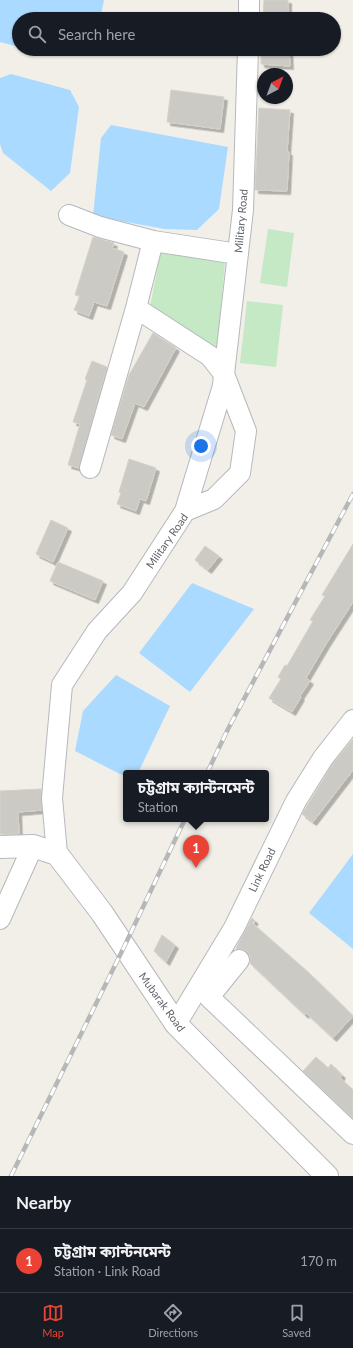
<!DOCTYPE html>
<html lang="en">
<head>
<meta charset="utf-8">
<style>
	:root { --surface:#171b24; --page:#20242c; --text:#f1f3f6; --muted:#9ea1a6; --line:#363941; --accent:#ea4335 }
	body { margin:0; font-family:Lato,"Noto Sans Bengali",sans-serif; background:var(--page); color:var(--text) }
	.compass { position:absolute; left:257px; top:68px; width:36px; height:36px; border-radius:50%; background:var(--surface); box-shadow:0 1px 3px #0004; rotate:41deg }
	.you { position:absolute; left:201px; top:446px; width:14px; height:14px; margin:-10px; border:3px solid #fff; border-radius:50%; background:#1a73e8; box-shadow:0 0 0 6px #1a73e833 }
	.badge { display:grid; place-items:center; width:26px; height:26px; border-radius:50%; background:var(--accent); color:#fff; font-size:13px; font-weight:700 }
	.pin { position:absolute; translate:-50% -33px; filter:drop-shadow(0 1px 2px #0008) }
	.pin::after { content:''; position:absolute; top:21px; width:14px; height:12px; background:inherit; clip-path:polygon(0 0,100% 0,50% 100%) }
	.popup { position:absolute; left:123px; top:770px; width:146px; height:52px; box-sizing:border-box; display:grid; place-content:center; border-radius:4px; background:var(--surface); filter:drop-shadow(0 1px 3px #0005); font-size:13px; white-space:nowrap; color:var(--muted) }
	.popup b { font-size:15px; color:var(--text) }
	.popup::after { content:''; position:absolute; left:50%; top:100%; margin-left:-8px; border:8px solid transparent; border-top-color:var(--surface) }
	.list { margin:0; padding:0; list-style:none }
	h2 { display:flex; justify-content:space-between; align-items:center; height:52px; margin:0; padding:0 16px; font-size:17px }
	h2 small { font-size:13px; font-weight:400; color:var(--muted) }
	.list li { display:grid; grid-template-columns:26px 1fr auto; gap:12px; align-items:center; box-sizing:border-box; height:64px; padding:0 16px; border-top:1px solid var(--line) }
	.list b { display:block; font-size:15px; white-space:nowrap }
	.list p { margin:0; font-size:13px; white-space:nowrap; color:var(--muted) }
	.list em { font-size:13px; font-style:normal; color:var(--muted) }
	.icon { flex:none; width:22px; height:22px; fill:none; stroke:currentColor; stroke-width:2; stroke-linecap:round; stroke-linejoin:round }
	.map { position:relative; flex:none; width:353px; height:1176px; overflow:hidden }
	.search { position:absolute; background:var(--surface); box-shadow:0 1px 3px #0004; left:12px; right:12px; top:12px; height:44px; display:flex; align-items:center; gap:10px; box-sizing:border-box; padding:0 14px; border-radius:22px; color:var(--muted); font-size:15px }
	.sheet { height:116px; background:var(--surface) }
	nav { display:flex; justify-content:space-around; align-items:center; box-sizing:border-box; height:56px; border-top:1px solid var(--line); background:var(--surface); font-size:11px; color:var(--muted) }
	nav a { display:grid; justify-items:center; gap:2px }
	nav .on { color:var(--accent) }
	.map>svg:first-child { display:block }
	.green { fill:#c5e8c5 }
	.water { fill:#aadaff }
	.building { fill:#cccac5; stroke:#d6d1c6; filter:url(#shadow) }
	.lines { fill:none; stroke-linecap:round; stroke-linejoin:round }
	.street-casing { stroke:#b5b8bc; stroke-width:22 }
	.secondary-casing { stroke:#b6babf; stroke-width:24 }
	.street { stroke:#fff; stroke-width:20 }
	.secondary { stroke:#fff; stroke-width:22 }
	.rail-casing { stroke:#b6b7b8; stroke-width:4.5 }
	.rail { stroke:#fff; stroke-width:3; stroke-dasharray:9; stroke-linecap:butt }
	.labels { text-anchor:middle; stroke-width:3; stroke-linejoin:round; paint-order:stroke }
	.street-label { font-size:11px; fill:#5f6368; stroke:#fff }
</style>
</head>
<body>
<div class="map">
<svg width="353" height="1176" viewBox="0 0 353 1176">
	<defs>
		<filter id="shadow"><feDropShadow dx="3.5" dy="3.5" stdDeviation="0" flood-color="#0004"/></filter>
	</defs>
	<rect width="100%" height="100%" fill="#f1efe8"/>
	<!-- green -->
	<path class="green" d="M 268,229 L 294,233 L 287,287 L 260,283 Z
		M 161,250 L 225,262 L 217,351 L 150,307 Z
		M 247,301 L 283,305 L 276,367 L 240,363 Z"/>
	<!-- water -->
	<path class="water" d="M 0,0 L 104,0 L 100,19 L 19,19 L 19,47 L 0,42 Z
		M 30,49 L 95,49 L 95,53 L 64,56 Z
		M 11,74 L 70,90 L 79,107 L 70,173 L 51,191 L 3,153 L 0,144 L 0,78 Z
		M 111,125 L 228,147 L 219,209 L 197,230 L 165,229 L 93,216 L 101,138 Z
		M 192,583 L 254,609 L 190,692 L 139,653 Z
		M 116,675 L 170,706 L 138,773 L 126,773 L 126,777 L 75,751 L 83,711 Z
		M 353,854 L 353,949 L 309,913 Z"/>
	<!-- building -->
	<path class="building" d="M 264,0 L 288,0 L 288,19 L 263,19 Z
		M 261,49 L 289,49 L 290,66 L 261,64 Z
		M 171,90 L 224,97 L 220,129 L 167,122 Z
		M 259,108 L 290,110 L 287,152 L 289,152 L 287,191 L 255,190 Z
		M 93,237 L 114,243 L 112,248 L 124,252 L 107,306 L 94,302 L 89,316 L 74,310 L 80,296 L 75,295 Z
		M 153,333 L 176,348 L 144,407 L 135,403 L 122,439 L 111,435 L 129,375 Z
		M 92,361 L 107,367 L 79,468 L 68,465 L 80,424 L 73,422 L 87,380 L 85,379 Z
		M 129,459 L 156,468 L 146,501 L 140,499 L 136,511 L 117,504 L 121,493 L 119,492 Z
		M 51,520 L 68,528 L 53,562 L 36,554 Z
		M 353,544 L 353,602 L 326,644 L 306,678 L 310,681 L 300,696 L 301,697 L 292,712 L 269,698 L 281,679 L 278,677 L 285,665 L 287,666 L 313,621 L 310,620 L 325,596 L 322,595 Z
		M 205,546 L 219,556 L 208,570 L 195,560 Z
		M 58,562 L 103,581 L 95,600 L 50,581 Z
		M 353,739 L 353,770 L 313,822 L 302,814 L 332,765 Z
		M 41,789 L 42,810 L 18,812 L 19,834 L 0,834 L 0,791 Z
		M 252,918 L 255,921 L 252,923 L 308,972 L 353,1016 L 333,1038 L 306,1013 L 305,1015 L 250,963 L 250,956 L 247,951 L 236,948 Z
		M 162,935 L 175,945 L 166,962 L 154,951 Z
		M 316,1057 L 328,1068 L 331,1064 L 342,1075 L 340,1078 L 353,1090 L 353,1118 L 303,1071 Z"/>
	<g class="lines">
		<defs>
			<path id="street" d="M 249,19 L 249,0
				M 69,215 L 100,227 L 153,241
				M 136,308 L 153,241 L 238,254
				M 90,468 L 136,308 L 210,356 L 224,374 L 223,386 L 185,511
				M 57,854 L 52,798 L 62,685 L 97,631 L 132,593 L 185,511 L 214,499 L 240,473 L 246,431 L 224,374 L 243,210 L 248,49
				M 0,919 L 33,846
				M 239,960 L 209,997 L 353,1134
				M 176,1024 L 234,928 L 296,801 L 323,758 L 353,720"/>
			<path id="secondary" d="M 0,847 L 33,846 L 57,854 L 102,913 L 176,1024 L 327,1176"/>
		</defs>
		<!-- street casing -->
		<use href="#street" class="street-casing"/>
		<!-- secondary casing -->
		<use href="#secondary" class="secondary-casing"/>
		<!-- street -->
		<use href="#street" class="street"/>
		<!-- secondary -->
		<use href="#secondary" class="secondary"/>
		<defs>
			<path id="rail" d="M 207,773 L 228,729 L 353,494
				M 11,1176 L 124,947 L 185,819"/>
		</defs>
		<!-- rail casing -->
		<use href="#rail" class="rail-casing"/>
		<!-- rail -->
		<use href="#rail" class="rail"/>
	</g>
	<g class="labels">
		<!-- street labels -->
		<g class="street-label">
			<text transform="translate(241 221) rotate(-85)" y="4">Military Road</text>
			<text transform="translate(167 541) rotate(-55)" y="4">Military Road</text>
			<text transform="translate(262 870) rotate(-64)" y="4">Link Road</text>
			<text transform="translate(162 1002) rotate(54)" y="4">Mubarak Road</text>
		</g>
	</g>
</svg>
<svg class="compass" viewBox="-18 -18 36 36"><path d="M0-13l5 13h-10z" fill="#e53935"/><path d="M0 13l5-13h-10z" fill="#9ea1a6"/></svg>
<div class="you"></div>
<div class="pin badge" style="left:196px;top:868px">1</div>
<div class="popup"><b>চট্টগ্রাম ক্যান্টনমেন্ট</b>Station</div>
<div class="search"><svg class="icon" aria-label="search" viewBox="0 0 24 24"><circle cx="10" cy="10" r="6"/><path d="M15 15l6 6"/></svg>Search here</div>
</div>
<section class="sheet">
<h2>Nearby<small></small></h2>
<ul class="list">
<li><span class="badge">1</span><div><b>চট্টগ্রাম ক্যান্টনমেন্ট</b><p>Station · Link Road</p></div><em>170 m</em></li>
</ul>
</section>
<nav>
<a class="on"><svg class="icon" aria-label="map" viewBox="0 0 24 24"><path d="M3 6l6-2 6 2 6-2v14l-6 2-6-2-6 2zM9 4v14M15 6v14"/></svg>Map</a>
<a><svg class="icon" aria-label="directions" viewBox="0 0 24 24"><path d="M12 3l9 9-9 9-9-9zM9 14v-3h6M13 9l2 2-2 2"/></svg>Directions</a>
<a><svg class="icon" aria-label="saved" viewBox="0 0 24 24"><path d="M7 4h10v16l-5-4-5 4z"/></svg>Saved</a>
</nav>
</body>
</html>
